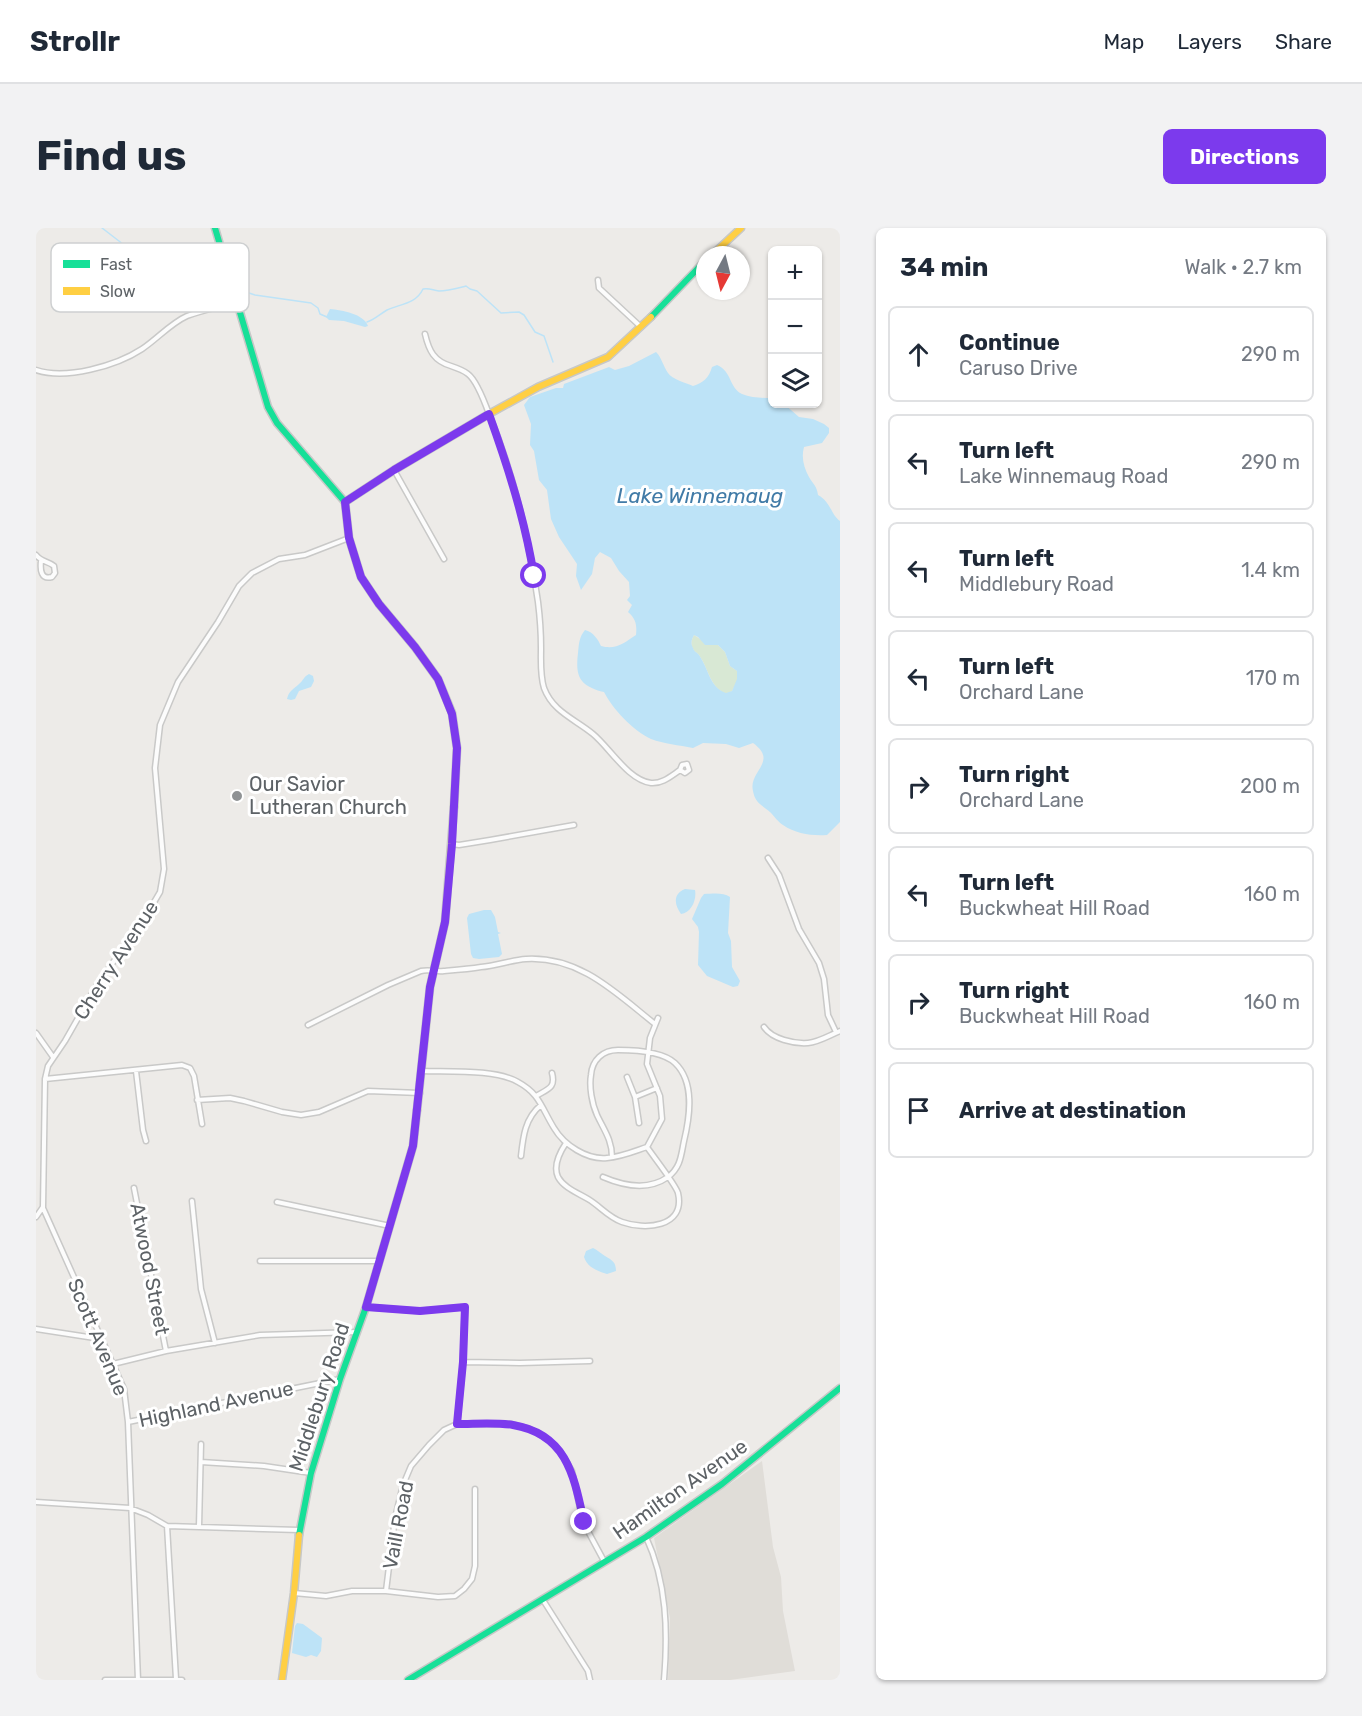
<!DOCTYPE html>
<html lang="en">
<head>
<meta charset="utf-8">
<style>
	:root { --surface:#fff; --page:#f2f2f3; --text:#1f2937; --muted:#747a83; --line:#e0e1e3; --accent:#7c3aed }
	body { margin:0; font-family:Rubik,sans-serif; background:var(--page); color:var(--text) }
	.controls { position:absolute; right:18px; top:18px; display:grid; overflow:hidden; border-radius:9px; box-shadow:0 2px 4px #0004 }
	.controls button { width:54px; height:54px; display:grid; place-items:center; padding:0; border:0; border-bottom:2px solid var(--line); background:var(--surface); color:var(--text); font:30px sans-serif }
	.compass { position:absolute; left:660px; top:18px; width:54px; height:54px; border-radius:50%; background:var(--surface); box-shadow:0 2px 4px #0004; rotate:187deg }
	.stop { position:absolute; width:18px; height:18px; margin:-14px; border:4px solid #7c3aed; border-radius:50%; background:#fff }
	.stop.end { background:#7c3aed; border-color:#fff; box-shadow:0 2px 6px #0008 }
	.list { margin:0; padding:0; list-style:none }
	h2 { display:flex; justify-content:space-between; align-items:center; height:78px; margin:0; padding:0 24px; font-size:26px }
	h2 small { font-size:20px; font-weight:400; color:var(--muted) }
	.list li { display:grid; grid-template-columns:39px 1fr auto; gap:18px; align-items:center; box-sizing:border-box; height:96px; margin:0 12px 12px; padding:0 12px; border:2px solid var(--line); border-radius:9px }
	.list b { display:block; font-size:22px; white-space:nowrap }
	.list p { margin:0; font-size:20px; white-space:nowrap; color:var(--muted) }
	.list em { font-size:20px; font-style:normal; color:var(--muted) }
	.icon { flex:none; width:33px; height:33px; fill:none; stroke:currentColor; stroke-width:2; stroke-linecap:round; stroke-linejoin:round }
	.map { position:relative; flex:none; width:804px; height:1452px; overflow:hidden; border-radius:9px }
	header { display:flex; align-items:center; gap:36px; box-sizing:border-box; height:84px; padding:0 30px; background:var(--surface); border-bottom:2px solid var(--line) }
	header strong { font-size:28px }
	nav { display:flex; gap:33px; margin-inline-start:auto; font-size:21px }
	.intro { display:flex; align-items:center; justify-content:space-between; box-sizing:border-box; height:144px; padding:0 36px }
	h1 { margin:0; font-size:42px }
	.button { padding:15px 27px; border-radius:9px; background:var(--accent); color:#fff; font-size:21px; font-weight:700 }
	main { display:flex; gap:36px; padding:0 36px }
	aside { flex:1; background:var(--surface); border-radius:9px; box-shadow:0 2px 4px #0004 }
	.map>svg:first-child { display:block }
	.education { fill:#e0ddd8 }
	.green { fill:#d8e8d4 }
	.water { fill:#bde3f7; fill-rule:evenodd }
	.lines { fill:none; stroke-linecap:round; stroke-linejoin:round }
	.stream { stroke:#bde3f7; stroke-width:1.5 }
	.street-casing { stroke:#c9c9c8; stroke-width:7 }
	.fast-casing { stroke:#c7c8c7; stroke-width:9 }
	.slow-casing { stroke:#c7c8c7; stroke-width:9 }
	.street { stroke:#fcfcfc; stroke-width:4 }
	.fast { stroke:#16e098; stroke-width:6 }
	.slow { stroke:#ffcf43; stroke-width:6 }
	.route { stroke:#7c3aed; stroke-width:8 }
	.poi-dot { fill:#8f9294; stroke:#fff; stroke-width:2 }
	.labels { text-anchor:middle; stroke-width:6; stroke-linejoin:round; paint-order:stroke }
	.poi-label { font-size:20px; fill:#5d6266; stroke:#fff; text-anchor:start }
	.street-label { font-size:20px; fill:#5d6266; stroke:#fff }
	.water-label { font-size:21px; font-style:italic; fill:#417ba7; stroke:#fff }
	.key { fill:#fff; stroke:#ced0d1; stroke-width:1.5 }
	.key-label { font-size:16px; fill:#5d6266 }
</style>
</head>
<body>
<header>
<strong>Strollr</strong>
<nav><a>Map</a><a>Layers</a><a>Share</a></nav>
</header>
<div class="intro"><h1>Find us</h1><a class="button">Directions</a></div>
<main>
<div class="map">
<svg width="804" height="1452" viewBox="0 0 804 1452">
	<rect width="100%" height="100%" fill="#edebe8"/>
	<!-- education -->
	<path class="education" d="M 726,1233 L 737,1319 L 745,1349 L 747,1383 L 759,1443 L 694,1452 L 632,1452 L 634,1390 L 618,1310 Z"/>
	<!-- green -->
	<path class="green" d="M 658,407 L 667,413 L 682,417 L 689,424 L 694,438 L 701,443 L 702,451 L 696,463 L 690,466 C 673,458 673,441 663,427 C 661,425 658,423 657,421 C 654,416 656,411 658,407 Z"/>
	<!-- water -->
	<path class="water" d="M 294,81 C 306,82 328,86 332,98 L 329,99 L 308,93 L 293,92 L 290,89 Z
		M 620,124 C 626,130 627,138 632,145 C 636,151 650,155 657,158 C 667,155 673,150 676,139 L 681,137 C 696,143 693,160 706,166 C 715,170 727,170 736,170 L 736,176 L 748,176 L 763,189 L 777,191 L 788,196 L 793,200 L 793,205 L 786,215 L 768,219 C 765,230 768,240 773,249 C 777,256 781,258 782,267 C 795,274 795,287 804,293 L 804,594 L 791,607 C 776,608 760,606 747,597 C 742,594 738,588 734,584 C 726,577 719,575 717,563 C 712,543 743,534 717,515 L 703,520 L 690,516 L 667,515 L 657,520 C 643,517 628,516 615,511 C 597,503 576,480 568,464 C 544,458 539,449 542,425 C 543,416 543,409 549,402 C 557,404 562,411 565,418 C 580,422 588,415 600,407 C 601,397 600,391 592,384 L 596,377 L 591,372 L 594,368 L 593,354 L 583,343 L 575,330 L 564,324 L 559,330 L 556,346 L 545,362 L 540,348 L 541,336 L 523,309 L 515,291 L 511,262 L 503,252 L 498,223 L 494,217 L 495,196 L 488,177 L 494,169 L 520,160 L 527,160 L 528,156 L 573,139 L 579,142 L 593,138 ZM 658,407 L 662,409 L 669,417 L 682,417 L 689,424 L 694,438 L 701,443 L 701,451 L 696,463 L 690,465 C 673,459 673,441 663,427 C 661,424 658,424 657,420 C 654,415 656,411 658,407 Z
		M 273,446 L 277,448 L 278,453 L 275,459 L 263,463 L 259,471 L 255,472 L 251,471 C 253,462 257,462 263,456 C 268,452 267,449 273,446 Z
		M 649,661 L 659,662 C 661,672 655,685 645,686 C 638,676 637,666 649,661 Z
		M 668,666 C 676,666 687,664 694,669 L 692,705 L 695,713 L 696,739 L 704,753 L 702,758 L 697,759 L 671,748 L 662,737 L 663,704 L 662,699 L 656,691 L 665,670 Z
		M 448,682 L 455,682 L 459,689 L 462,704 L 465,705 L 462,706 L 466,726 L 463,729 L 443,731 L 437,730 L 435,726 L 431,690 L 433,686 Z
		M 557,1020 C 562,1022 564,1025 569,1028 C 576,1032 580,1034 580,1043 L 571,1046 C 561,1043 551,1039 548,1029 L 550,1023 Z
		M 261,1395 L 267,1396 L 286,1410 L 285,1423 L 281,1429 L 275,1427 L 270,1429 L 256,1425 L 259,1398 Z"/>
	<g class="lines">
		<!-- stream -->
		<path class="stream" d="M 66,0 L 92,20 L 104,37 L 115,47 L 117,57 L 143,62 L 152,58 L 160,58 L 168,53 L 179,55 L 183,59 L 192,60
			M 204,62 L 219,67 L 275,75 L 282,80 L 284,86 L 291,89
			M 331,94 C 338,92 344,86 351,82 C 364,76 380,76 387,61 C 394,60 396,62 403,63 C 412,63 422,60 430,58 L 434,61 L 441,63 L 465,85 L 483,84 L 488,87 L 499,104 L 508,108 L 517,134"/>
		<defs>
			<path id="street" d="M 562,52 L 563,60 L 605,99
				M 389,106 C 393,123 398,133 415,138 C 421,140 427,142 432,146 C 440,152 449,175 453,186 C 477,245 493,311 502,374 C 504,390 505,404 505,420 C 505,433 504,447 508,460 C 517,484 539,491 557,506 C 574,520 592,552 615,555 C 626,556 635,548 644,542 L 646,537 L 651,536 L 653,542 L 649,545 L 644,542
				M 0,142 C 30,152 80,138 106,121 C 121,111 135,95 151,88 C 167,82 184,79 200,74
				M 358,242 L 408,331
				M 0,327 C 5,334 12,333 18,338 L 19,345 L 16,349 C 5,352 4,342 5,333
				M 416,616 L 423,617 L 454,612 L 538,597
				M 732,630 L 743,647 L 763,701 L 783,735 L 788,751 L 792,787 L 800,804
				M 272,797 L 352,757 L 385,743 C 393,741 400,744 408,743 C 420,742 433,741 445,739 C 460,738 475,732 490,731 C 544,728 580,765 619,796
				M 728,799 C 736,811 758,816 772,815 C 783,814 794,807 804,803
				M 0,805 L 17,829
				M 100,843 L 107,902 L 110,913
				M 386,843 C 412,844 460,841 482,854 C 504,866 505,879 518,900 C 528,917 551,932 571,930 C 585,929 599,923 611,919 L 626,891 L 624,868 L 611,836 L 614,810 L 622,790
				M 591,849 L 599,869 L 603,895
				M 9,851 L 146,837 L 154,840 L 158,848 L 166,896
				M 500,868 C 512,861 520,860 516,845
				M 599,869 L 621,860
				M 161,872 L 194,870 L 208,873 L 246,884 L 265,887 L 283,884 L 332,863 L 384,865
				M 530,915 C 524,924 517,938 522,949 C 528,960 542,965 552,971 C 564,978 572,989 586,994 C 608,1002 650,1000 642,965 C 640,957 617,928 611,919
				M 485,928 C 487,909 489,890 505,877
				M 567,949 C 588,958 612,963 632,949 C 645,939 645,927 648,913 C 654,888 659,854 639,835 C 626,823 599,822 582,822 C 567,822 556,832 555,847 C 553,859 556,876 561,887 C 568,902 576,912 576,929
				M 98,960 L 130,1123
				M 156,973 L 165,1061 L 179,1115
				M 241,974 L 354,998
				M 7,980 L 88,1161 L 92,1194 L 102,1452
				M 0,989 L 7,979 L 9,851 L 12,838 L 29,813 L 62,755 L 107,693 L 124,664 L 128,641 L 119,540 L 124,497 L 142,454 L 182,394 L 203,358 L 216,345 L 243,331 L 269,327 L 313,310
				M 224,1033 L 343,1033
				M 330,1079 L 383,1083 L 429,1079 L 427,1134 L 421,1196
				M 0,1101 L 65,1111
				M 427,1134 L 484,1135 L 554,1133
				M 77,1136 L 130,1123 L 224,1107 L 321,1104
				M 92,1194 L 304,1151
				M 165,1234 L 228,1238 L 275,1245
				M 0,1274 L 94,1280 L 112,1287 L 131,1298
				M 131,1298 L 140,1451
				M 131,1298 L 263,1302
				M 163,1298 L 165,1216
				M 610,1309 C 631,1354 632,1404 628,1452
				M 350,1363 L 359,1290 L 367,1257 L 375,1238 L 393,1217 L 408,1202 L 421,1196 L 475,1196 L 494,1201 L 510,1210 L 524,1223 L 536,1243 L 547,1294 L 568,1333
				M 258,1365 L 290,1368 L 316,1363 L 350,1363 L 402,1369 L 419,1368 L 428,1361 L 436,1351 L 439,1338 L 439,1261
				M 507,1372 L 552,1443 L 554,1452
				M 69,1452 L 146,1452"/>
			<path id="fast" d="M 179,0 L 232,179 L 241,195 L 309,274 L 313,310 L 325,349 L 343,376 L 379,419 L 402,451 L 416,485 L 421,520 L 418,579
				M 615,89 L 669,33
				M 263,1307 L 275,1245 L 304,1151 L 330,1079 L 377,918 L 381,882
				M 372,1452 L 610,1309 L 686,1256 L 804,1160"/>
			<path id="slow" d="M 676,27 L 705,0
				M 309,274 L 358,242 L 453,186 L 502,159 L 572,129 L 615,89
				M 381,882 L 394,759 L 409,694 L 418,579
				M 246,1452 L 258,1365 L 263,1307"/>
		</defs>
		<!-- street casing -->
		<use href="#street" class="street-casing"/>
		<!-- fast casing -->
		<use href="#fast" class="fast-casing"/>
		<!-- slow casing -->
		<use href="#slow" class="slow-casing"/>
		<!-- street -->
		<use href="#street" class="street"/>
		<!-- fast -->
		<use href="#fast" class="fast"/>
		<!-- slow -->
		<use href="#slow" class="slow"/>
	</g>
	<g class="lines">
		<!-- route -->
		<path class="route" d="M 498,348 C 489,292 472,239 453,186 L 358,242 L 309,274 L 313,310 L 325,349 L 343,376 L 379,419 L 402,451 L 416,486 L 421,520 L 416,616 L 409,694 L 394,759 L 377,918 L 330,1079 L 384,1083 L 429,1079 L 427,1134 L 421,1196 C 439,1196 459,1194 477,1197 C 531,1206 538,1248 548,1294"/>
	</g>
	<!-- markers -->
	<circle class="poi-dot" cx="201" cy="568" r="6"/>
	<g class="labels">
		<!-- poi labels -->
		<g class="poi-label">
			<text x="213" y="563">Our Savior<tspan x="213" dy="23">Lutheran Church</tspan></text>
		</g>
		<!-- street labels -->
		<g class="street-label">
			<text transform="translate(80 732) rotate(-57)" y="7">Cherry Avenue</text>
			<text transform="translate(114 1041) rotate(79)" y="7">Atwood Street</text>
			<text transform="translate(62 1109) rotate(67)" y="7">Scott Avenue</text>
			<text transform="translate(283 1169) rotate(-72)" y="7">Middlebury Road</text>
			<text transform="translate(180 1176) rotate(-12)" y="7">Highland Avenue</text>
			<text transform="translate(644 1261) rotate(-35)" y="7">Hamilton Avenue</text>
			<text transform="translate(362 1297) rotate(-79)" y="7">Vaill Road</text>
		</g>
		<!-- water labels -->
		<g class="water-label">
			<text x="664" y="275">Lake Winnemaug</text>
		</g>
	</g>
	<!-- legend -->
	<rect x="15" y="15" width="198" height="69" rx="9" class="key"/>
	<rect x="27" y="32" width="27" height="8" fill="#16e098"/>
	<rect x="27" y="59" width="27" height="8" fill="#ffcf43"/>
	<g class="key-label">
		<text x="64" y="42">Fast</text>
		<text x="64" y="69">Slow</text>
	</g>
</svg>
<div class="controls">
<button>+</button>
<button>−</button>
<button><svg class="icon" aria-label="layers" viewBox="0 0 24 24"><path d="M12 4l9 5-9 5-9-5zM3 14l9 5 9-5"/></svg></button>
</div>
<svg class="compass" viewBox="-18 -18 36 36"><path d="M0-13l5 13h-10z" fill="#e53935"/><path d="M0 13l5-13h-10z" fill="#747a83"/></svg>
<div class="stop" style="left:498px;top:348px"></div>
<div class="stop end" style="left:548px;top:1294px"></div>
</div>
<aside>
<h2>34 min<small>Walk · 2.7 km</small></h2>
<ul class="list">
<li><svg class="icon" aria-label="ahead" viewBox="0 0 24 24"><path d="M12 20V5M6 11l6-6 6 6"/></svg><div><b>Continue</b><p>Caruso Drive</p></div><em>290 m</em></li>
<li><svg class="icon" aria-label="left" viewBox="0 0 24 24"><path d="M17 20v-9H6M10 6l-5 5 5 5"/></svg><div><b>Turn left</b><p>Lake Winnemaug Road</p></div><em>290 m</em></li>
<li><svg class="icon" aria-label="left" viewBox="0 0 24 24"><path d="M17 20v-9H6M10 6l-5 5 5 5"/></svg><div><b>Turn left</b><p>Middlebury Road</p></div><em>1.4 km</em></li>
<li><svg class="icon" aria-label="left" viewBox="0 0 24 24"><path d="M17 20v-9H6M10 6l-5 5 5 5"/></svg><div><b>Turn left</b><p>Orchard Lane</p></div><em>170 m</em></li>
<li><svg class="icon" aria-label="right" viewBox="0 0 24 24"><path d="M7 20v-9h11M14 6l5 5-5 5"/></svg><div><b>Turn right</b><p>Orchard Lane</p></div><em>200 m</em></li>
<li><svg class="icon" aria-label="left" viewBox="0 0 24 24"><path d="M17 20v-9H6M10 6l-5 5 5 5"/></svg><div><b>Turn left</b><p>Buckwheat Hill Road</p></div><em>160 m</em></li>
<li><svg class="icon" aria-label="right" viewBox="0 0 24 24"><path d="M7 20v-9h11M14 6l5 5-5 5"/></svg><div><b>Turn right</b><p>Buckwheat Hill Road</p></div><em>160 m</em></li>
<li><svg class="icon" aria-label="arrive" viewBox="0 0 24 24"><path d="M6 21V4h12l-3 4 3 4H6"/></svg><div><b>Arrive at destination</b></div></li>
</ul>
</aside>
</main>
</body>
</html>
